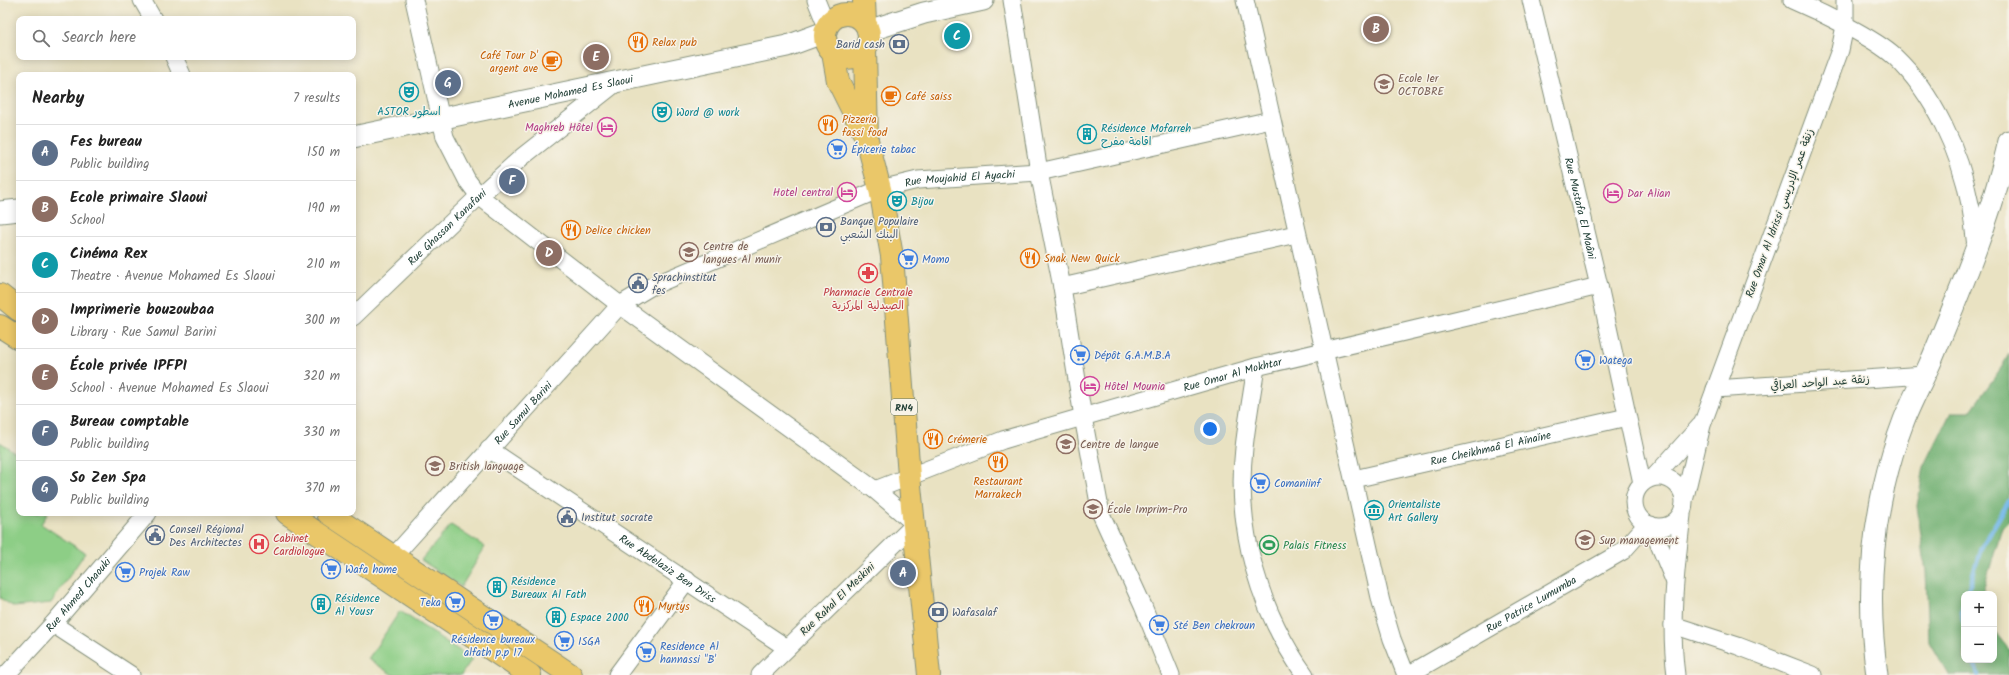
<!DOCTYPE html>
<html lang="en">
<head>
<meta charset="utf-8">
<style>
	:root { --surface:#fff; --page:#f6f6f6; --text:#222; --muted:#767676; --line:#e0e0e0; --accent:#7c3aed }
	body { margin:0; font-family:Kalam,"Playpen Sans Arabic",sans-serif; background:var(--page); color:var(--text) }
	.controls { position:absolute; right:12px; bottom:12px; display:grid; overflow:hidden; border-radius:8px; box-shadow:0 2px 10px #0003 }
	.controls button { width:36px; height:36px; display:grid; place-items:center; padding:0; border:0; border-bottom:1px solid var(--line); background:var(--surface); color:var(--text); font:20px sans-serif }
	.you { position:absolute; left:1210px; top:429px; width:14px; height:14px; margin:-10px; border:3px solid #fff; border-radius:50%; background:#1a73e8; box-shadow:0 0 0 6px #1a73e833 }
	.badge { display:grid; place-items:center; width:26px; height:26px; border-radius:50%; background:var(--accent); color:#fff; font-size:13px; font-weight:700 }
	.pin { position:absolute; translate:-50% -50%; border:2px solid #fff; box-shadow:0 1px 4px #0006 }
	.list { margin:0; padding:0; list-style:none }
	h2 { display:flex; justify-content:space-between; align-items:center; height:52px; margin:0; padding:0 16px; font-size:17px }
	h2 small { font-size:13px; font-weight:400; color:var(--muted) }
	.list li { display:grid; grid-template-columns:26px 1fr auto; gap:12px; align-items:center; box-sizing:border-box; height:56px; padding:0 16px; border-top:1px solid var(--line) }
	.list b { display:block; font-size:15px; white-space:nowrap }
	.list p { margin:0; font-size:13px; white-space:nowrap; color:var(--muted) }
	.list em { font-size:13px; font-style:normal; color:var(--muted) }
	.icon { flex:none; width:22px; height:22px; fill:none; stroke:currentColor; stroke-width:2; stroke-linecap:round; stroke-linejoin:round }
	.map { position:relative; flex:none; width:2009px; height:675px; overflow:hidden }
	.search { position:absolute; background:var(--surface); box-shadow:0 2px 10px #0003; left:16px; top:16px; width:340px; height:44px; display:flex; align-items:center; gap:10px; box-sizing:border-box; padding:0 14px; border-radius:8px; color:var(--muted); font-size:15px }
	.panel { position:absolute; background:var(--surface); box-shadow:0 2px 10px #0003; left:16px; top:72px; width:340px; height:444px; border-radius:8px }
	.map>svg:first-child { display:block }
	.green { fill:#8dce86; stroke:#56865d }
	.forest { fill:#72b173; stroke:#487754 }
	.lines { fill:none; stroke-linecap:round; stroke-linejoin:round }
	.stream { stroke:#72b7e9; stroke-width:4.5 }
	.minor-casing { stroke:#84907b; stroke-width:19 }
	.tertiary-casing { stroke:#84907b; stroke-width:23 }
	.primary-casing { stroke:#84907b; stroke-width:24 }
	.minor { stroke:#fff; stroke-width:17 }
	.tertiary { stroke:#fff; stroke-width:21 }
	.primary { stroke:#eac769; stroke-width:22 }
	.labels { text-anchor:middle; stroke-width:3; stroke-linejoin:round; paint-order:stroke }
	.shield { fill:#f7f3e8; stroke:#60746a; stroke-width:1 }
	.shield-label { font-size:10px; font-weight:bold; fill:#1f3d34 }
	.food-label { font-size:11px; fill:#c56008; stroke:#f7f3e8; text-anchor:start }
	.service-label { font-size:11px; fill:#4e5e75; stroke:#f7f3e8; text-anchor:start }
	.education-label { font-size:11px; fill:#785e54; stroke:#f7f3e8; text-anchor:start }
	.street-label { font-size:11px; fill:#1f3d34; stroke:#f7f3e8 }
	.culture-label { font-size:11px; fill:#0d838f; stroke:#f7f3e8; text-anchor:start }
	.hotel-label { font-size:11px; fill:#b23c85; stroke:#f7f3e8; text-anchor:end }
	.shop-label { font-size:11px; fill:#366cbe; stroke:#f7f3e8; text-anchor:start }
	.health-label { font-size:11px; fill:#be3a42; stroke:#f7f3e8 }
	.leisure-label { font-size:11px; fill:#27864d; stroke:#f7f3e8; text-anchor:start }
</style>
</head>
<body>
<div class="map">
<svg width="2009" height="675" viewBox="0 0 2009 675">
	<rect width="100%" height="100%" fill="#f7f3e8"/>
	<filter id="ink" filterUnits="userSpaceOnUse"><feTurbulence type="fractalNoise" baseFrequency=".025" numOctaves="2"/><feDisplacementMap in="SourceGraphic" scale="8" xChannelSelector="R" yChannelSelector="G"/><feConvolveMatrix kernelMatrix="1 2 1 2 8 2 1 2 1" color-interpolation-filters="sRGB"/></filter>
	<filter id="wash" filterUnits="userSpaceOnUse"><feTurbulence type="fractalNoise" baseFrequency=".012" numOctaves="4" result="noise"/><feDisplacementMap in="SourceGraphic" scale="16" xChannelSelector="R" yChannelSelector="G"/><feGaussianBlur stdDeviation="0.9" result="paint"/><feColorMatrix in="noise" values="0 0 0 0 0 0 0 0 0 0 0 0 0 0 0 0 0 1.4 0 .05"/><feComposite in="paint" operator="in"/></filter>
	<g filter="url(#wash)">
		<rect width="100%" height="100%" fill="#e9e2c2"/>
		<!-- green -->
		<path class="green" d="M 0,442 L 19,455 L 19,513 L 48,513 L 41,524 L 85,553 L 51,603 L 14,607 L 0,598 Z
			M 451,525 L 485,547 L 461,587 L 421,560 Z
			M 400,611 L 472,659 L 461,675 L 393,675 L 368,659 Z"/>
		<!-- forest -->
		<path class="forest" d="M 2009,354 L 2009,521 L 2002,528 L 1982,594 L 1964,594 L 1964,660 L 1994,660 L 1994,629 L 2009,649 L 2009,675 L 1948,675 L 1929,642 L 1926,572 L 1917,506 L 1924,467 L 1951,412 L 1970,412 L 2001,368 Z"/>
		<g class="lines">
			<!-- stream -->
			<path class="stream" d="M 1967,594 L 1981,548 L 2009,501
				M 1964,603 L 1961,613 L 1964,623
				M 1974,660 L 1978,675"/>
		</g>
	</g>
	<g filter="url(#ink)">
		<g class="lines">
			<defs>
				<g id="minor">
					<path d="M 142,0 L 153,19"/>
					<path d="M 414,0 L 445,137 L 467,180 L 479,196 L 620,305 L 875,490 L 915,524 L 760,675"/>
					<path d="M 816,0 L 827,27"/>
					<path d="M 1012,0 L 1039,172 L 1062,287 L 1083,417 L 1101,514 L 1143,606 L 1171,675"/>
					<path d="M 1245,0 L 1381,602 L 1392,639 L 1406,675"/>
					<path id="s1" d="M 1531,0 L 1599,286 L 1642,483"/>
					<path d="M 1792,0 C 1820,12 1873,37 1895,57 C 1934,94 1960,152 1970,204 C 1973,217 1974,232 1976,246"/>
					<path d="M 174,57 L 182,75"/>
					<path d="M 1062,287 L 1296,234"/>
					<path id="s2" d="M 353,317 L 479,196 L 522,157 L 617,82"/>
					<path d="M 1256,367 C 1252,394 1247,421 1244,448 C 1235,528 1259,610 1305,675"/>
					<path d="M 1715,389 L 1925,375"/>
					<path id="s3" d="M 489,449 L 787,648"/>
					<circle cx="1659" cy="502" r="25"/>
					<path d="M 1654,477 L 1700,426"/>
					<path id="s4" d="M 1354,479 L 1627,417"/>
					<path id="s5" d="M 875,490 L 1003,440 L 1256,367 L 1599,286"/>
					<path d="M 1685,497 L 1702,425 L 1840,50 L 1845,26 L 1845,0"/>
					<path d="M 1651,525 L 1674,580"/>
					<path id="s6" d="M 393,557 L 620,305 L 650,287 L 880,189 L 918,180 L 1039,172 L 1271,120"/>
					<path d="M 53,624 L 131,675"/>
					<path d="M 1673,625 L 1738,646 L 1813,675"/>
					<path id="s7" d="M 6,675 L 53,624 L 148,513"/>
					<path d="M 617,675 L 687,580"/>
					<path id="s8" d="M 1408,675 L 1623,551 L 1647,524"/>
					<path d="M 1676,675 C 1669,621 1676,568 1682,515"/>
				</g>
				<g id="tertiary">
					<path d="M 868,31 L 924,13 L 983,0"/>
					<path id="s9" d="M 353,137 L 787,46 L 825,32"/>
					<path d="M 0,212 L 19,210"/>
					<path d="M 1877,675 C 1868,612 1870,548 1884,486 C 1889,464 1896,441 1904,420 C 1912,399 1923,380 1932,359 C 1961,289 1992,215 2009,141"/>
				</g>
				<path id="primary" d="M 864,0 L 865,23
					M825 36a22 22 0 1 1 44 0a22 22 0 1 1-44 0Z
					M 865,48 L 867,140 L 880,189 L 892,256 L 909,476 L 929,675
					M 833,53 L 838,81 L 866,137
					M 0,295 L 19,310
					M 0,326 L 19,338
					M 287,513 L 530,675
					M 328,513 L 571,675"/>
			</defs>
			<!-- minor casing -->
			<use href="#minor" class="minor-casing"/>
			<!-- tertiary casing -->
			<use href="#tertiary" class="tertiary-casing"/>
			<!-- primary casing -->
			<use href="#primary" class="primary-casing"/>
			<!-- minor -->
			<use href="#minor" class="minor"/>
			<!-- tertiary -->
			<use href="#tertiary" class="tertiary"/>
			<!-- primary -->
			<use href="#primary" class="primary"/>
		</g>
	</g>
	<!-- icons -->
	<defs>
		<symbol id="restaurant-ring" viewBox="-11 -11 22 22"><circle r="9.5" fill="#f7f3e8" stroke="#e8710a" stroke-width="1.5"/><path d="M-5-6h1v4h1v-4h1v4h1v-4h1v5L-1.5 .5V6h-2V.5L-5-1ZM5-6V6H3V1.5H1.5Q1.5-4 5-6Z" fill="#e8710a"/></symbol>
		<symbol id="bank-ring" viewBox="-11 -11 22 22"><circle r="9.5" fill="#f7f3e8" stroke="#5c6f8a" stroke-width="1.5"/><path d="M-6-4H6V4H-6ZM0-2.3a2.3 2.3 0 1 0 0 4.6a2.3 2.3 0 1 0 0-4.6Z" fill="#5c6f8a"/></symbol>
		<symbol id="cafe-ring" viewBox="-11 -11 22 22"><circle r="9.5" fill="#f7f3e8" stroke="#e8710a" stroke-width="1.5"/><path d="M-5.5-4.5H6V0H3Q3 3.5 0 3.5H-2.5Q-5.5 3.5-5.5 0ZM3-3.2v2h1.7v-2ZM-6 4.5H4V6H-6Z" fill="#e8710a"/></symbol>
		<symbol id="school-ring" viewBox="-11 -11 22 22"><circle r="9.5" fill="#f7f3e8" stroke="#8d6e63" stroke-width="1.5"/><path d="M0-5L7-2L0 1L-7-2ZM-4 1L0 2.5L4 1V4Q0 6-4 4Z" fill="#8d6e63"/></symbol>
		<symbol id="theatre-ring" viewBox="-11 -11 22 22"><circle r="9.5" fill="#f7f3e8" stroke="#0f9aa8" stroke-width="1.5"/><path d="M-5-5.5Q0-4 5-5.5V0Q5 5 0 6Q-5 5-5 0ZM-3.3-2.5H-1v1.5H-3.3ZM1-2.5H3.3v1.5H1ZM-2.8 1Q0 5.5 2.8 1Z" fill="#0f9aa8"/></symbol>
		<symbol id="hotel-ring" viewBox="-11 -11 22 22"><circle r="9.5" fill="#f7f3e8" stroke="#d1479c" stroke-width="1.5"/><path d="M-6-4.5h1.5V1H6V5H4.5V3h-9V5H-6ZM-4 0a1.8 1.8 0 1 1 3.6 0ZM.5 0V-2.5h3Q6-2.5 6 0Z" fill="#d1479c"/></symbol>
		<symbol id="building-ring" viewBox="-11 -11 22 22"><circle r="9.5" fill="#f7f3e8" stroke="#0f9aa8" stroke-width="1.5"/><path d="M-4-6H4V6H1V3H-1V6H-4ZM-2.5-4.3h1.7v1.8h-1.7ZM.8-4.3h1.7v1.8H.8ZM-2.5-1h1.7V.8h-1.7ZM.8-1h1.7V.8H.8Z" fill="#0f9aa8"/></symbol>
		<symbol id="supermarket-ring" viewBox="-11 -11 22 22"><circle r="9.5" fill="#f7f3e8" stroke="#3f7fe0" stroke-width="1.5"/><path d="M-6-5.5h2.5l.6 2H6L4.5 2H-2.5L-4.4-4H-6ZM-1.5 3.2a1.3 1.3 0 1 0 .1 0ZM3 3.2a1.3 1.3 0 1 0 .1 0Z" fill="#3f7fe0"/></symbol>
		<symbol id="pharmacy-ring" viewBox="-11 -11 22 22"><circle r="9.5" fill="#f7f3e8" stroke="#e0444e" stroke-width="1.5"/><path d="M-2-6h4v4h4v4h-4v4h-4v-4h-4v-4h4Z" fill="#e0444e"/></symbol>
		<symbol id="civic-ring" viewBox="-11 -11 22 22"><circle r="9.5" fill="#f7f3e8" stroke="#5c6f8a" stroke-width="1.5"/><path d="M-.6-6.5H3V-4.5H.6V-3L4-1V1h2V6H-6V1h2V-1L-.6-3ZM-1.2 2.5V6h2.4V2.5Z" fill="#5c6f8a"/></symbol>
		<symbol id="museum-ring" viewBox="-11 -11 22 22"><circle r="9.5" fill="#f7f3e8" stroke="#0f9aa8" stroke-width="1.5"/><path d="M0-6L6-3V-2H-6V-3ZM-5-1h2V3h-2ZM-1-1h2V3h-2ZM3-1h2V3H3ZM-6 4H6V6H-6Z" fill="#0f9aa8"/></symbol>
		<symbol id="hospital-ring" viewBox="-11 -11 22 22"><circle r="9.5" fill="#f7f3e8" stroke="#e0444e" stroke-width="1.5"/><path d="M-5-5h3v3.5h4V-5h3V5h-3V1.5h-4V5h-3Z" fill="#e0444e"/></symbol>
		<symbol id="stadium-ring" viewBox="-11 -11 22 22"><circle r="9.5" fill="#f7f3e8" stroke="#2e9e5b" stroke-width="1.5"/><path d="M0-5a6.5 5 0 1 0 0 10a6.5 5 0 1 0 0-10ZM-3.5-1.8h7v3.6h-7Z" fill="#2e9e5b"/></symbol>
	</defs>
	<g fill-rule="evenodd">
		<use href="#restaurant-ring" x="627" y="31" width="22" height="22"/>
		<use href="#bank-ring" x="888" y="33" width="22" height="22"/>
		<use href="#cafe-ring" x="541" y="50" width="22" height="22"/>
		<use href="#school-ring" x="1373" y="73" width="22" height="22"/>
		<use href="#theatre-ring" x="398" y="81" width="22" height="22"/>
		<use href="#cafe-ring" x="880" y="85" width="22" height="22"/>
		<use href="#theatre-ring" x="651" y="101" width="22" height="22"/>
		<use href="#restaurant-ring" x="817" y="114" width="22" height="22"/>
		<use href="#hotel-ring" x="596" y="116" width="22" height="22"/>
		<use href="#building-ring" x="1076" y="123" width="22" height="22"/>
		<use href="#supermarket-ring" x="826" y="138" width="22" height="22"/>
		<use href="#hotel-ring" x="836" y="181" width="22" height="22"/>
		<use href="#hotel-ring" x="1602" y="182" width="22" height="22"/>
		<use href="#theatre-ring" x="886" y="190" width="22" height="22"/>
		<use href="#bank-ring" x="815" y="216" width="22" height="22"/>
		<use href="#restaurant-ring" x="560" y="219" width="22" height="22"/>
		<use href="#school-ring" x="678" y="241" width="22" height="22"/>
		<use href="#restaurant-ring" x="1019" y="247" width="22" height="22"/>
		<use href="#supermarket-ring" x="897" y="248" width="22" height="22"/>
		<use href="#pharmacy-ring" x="857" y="262" width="22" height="22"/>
		<use href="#civic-ring" x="627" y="272" width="22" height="22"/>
		<use href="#supermarket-ring" x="1069" y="344" width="22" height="22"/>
		<use href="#supermarket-ring" x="1574" y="349" width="22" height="22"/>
		<use href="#hotel-ring" x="1079" y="375" width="22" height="22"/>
		<use href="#restaurant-ring" x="922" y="428" width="22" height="22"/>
		<use href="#school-ring" x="1055" y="433" width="22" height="22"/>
		<use href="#restaurant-ring" x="987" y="451" width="22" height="22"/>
		<use href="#school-ring" x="424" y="455" width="22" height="22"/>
		<use href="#supermarket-ring" x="1249" y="472" width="22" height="22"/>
		<use href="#school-ring" x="1082" y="498" width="22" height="22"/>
		<use href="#museum-ring" x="1363" y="499" width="22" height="22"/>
		<use href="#civic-ring" x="556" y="506" width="22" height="22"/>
		<use href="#civic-ring" x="144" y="524" width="22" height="22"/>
		<use href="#school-ring" x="1574" y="529" width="22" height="22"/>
		<use href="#hospital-ring" x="248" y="533" width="22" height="22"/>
		<use href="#stadium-ring" x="1258" y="534" width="22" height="22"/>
		<use href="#supermarket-ring" x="320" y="558" width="22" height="22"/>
		<use href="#supermarket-ring" x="114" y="561" width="22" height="22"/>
		<use href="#building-ring" x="486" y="576" width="22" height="22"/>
		<use href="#supermarket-ring" x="444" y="591" width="22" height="22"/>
		<use href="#building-ring" x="310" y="593" width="22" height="22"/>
		<use href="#restaurant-ring" x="633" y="595" width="22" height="22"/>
		<use href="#bank-ring" x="927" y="601" width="22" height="22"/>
		<use href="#building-ring" x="545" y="606" width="22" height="22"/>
		<use href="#supermarket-ring" x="482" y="609" width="22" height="22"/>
		<use href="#supermarket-ring" x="1148" y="614" width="22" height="22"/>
		<use href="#supermarket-ring" x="553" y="630" width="22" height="22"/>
		<use href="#supermarket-ring" x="635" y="641" width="22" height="22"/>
	</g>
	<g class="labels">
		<!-- shield labels -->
		<rect class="shield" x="891" y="399" width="26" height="16" rx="3"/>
		<g class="shield-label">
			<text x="904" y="411">RN4</text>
		</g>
		<!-- food labels -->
		<g class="food-label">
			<text x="652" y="46">Relax pub</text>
			<text x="538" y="59" text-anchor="end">Café Tour D'<tspan x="538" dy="13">argent ave</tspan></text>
			<text x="905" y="100">Café saiss</text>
			<text x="842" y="123">Pizzeria<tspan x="842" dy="13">fassi food</tspan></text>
			<text x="585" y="234">Delice chicken</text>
			<text x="1044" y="262">Snak New Quick</text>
			<text x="947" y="443">Crémerie</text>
			<text x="998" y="485" text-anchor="middle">Restaurant<tspan x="998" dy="13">Marrakech</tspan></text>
			<text x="658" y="610">Myrtys</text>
		</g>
		<!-- service labels -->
		<g class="service-label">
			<text x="885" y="48" text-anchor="end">Barid cash</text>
			<text x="840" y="225">Banque Populaire<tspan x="840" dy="13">البنك الشعبي</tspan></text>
			<text x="652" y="281">Sprachinstitut<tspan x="652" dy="13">fes</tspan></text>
			<text x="581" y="521">Institut socrate</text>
			<text x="169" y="533">Conseil Régional<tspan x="169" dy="13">Des Architectes</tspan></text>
			<text x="952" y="616">Wafasalaf</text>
		</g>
		<!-- education labels -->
		<g class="education-label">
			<text x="1398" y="82">Ecole 1er<tspan x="1398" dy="13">OCTOBRE</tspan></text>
			<text x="703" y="250">Centre de<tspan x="703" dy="13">langues Al munir</tspan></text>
			<text x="1080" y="448">Centre de langue</text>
			<text x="449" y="470">British language</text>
			<text x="1107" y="513">École Imprim-Pro</text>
			<text x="1599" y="544">Sup management</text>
		</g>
		<!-- street labels -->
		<g class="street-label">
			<text dy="4" stroke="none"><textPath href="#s9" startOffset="222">Avenue Mohamed Es Slaoui</textPath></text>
			<text dy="4" stroke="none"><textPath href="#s6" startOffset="705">Rue Moujahid El Ayachi</textPath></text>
			<text dy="4" stroke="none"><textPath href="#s1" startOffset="214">Rue Mustafa El Maâni</textPath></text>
			<text transform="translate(1779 213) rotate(-70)" y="4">Rue Omar Al Idrissi زنقة عمر الإدريسي</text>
			<text dy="4" stroke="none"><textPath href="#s2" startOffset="130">Rue Ghassan Kanafani</textPath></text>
			<text dy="4" stroke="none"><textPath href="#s5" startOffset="376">Rue Omar Al Mokhtar</textPath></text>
			<text transform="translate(1820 382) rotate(-4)" y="4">زنقة عبد الواحد العراقي</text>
			<text dy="4" stroke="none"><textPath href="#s6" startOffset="194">Rue Samul Barini</textPath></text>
			<text dy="4" stroke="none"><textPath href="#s4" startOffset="140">Rue Cheikhmaâ El Aïnaïne</textPath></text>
			<text dy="4" stroke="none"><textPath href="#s3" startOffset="215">Rue Abdelaziz Ben Driss</textPath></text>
			<text dy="4" stroke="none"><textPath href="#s7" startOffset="108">Rue Ahmed Chaouki</textPath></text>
			<text transform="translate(837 599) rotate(-44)" y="4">Rue Rahal El Meskini</text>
			<text dy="4" stroke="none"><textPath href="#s8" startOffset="142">Rue Patrice Lumumba</textPath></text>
		</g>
		<!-- culture labels -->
		<g class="culture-label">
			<text x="409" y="115" text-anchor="middle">ASTOR اسطور</text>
			<text x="676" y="116">Word @ work</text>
			<text x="1101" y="132">Résidence Mofarreh<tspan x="1101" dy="13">اقامة مفرح</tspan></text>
			<text x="911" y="205">Bijou</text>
			<text x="1388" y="508">Orientaliste<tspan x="1388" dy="13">Art Gallery</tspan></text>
			<text x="511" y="585">Résidence<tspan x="511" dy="13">Bureaux Al Fath</tspan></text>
			<text x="335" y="602">Résidence<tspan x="335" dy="13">Al Yousr</tspan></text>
			<text x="570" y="621">Espace 2000</text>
		</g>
		<!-- hotel labels -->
		<g class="hotel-label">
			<text x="593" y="131">Maghreb Hôtel</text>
			<text x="833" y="196">Hotel central</text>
			<text x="1627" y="197" text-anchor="start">Dar Alian</text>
			<text x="1104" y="390" text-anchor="start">Hôtel Mounia</text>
		</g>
		<!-- shop labels -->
		<g class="shop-label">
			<text x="851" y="153">Épicerie tabac</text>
			<text x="922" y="263">Momo</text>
			<text x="1094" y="359">Dépôt G.A.M.B.A</text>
			<text x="1599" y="364">Watega</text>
			<text x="1274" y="487">Comaniinf</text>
			<text x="345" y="573">Wafa home</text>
			<text x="139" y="576">Projek Raw</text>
			<text x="441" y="606" text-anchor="end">Teka</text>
			<text x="1173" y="629">Sté Ben chekroun</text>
			<text x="493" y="643" text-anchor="middle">Résidence bureaux<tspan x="493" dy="13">alfath p.p 17</tspan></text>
			<text x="578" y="645">ISGA</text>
			<text x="660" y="650">Residence Al<tspan x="660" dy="13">hannassi ''B'</tspan></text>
		</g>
		<!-- health labels -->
		<g class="health-label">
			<text x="868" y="296">Pharmacie Centrale<tspan x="868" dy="13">الصيدلية المركزية</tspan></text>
			<text x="273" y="542" text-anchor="start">Cabinet<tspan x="273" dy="13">Cardiologue</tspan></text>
		</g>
		<!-- leisure labels -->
		<g class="leisure-label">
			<text x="1283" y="549">Palais Fitness</text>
		</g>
	</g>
</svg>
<div class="controls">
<button>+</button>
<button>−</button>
</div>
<div class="you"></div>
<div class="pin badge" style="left:903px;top:573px;background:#5c6f8a">A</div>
<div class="pin badge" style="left:1376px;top:29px;background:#8d6e63">B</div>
<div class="pin badge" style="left:957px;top:36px;background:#0f9aa8">C</div>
<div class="pin badge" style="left:549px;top:253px;background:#8d6e63">D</div>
<div class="pin badge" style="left:596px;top:57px;background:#8d6e63">E</div>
<div class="pin badge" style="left:512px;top:181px;background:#5c6f8a">F</div>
<div class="pin badge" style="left:448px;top:83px;background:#5c6f8a">G</div>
<div class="search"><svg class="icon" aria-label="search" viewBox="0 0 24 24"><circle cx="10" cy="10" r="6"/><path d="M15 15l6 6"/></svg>Search here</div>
<section class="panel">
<h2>Nearby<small>7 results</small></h2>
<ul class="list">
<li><span class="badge" style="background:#5c6f8a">A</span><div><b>Fes bureau</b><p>Public building</p></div><em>150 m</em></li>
<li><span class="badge" style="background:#8d6e63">B</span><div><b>Ecole primaire Slaoui</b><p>School</p></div><em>190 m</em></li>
<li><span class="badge" style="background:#0f9aa8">C</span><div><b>Cinéma Rex</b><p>Theatre · Avenue Mohamed Es Slaoui</p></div><em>210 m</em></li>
<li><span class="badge" style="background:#8d6e63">D</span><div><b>Imprimerie bouzoubaa</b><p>Library · Rue Samul Barini</p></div><em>300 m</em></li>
<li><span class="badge" style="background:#8d6e63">E</span><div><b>École privée IPFPI</b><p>School · Avenue Mohamed Es Slaoui</p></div><em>320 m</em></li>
<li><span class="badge" style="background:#5c6f8a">F</span><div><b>Bureau comptable</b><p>Public building</p></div><em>330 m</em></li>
<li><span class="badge" style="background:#5c6f8a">G</span><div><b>So Zen Spa</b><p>Public building</p></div><em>370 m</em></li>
</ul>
</section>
</div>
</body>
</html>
